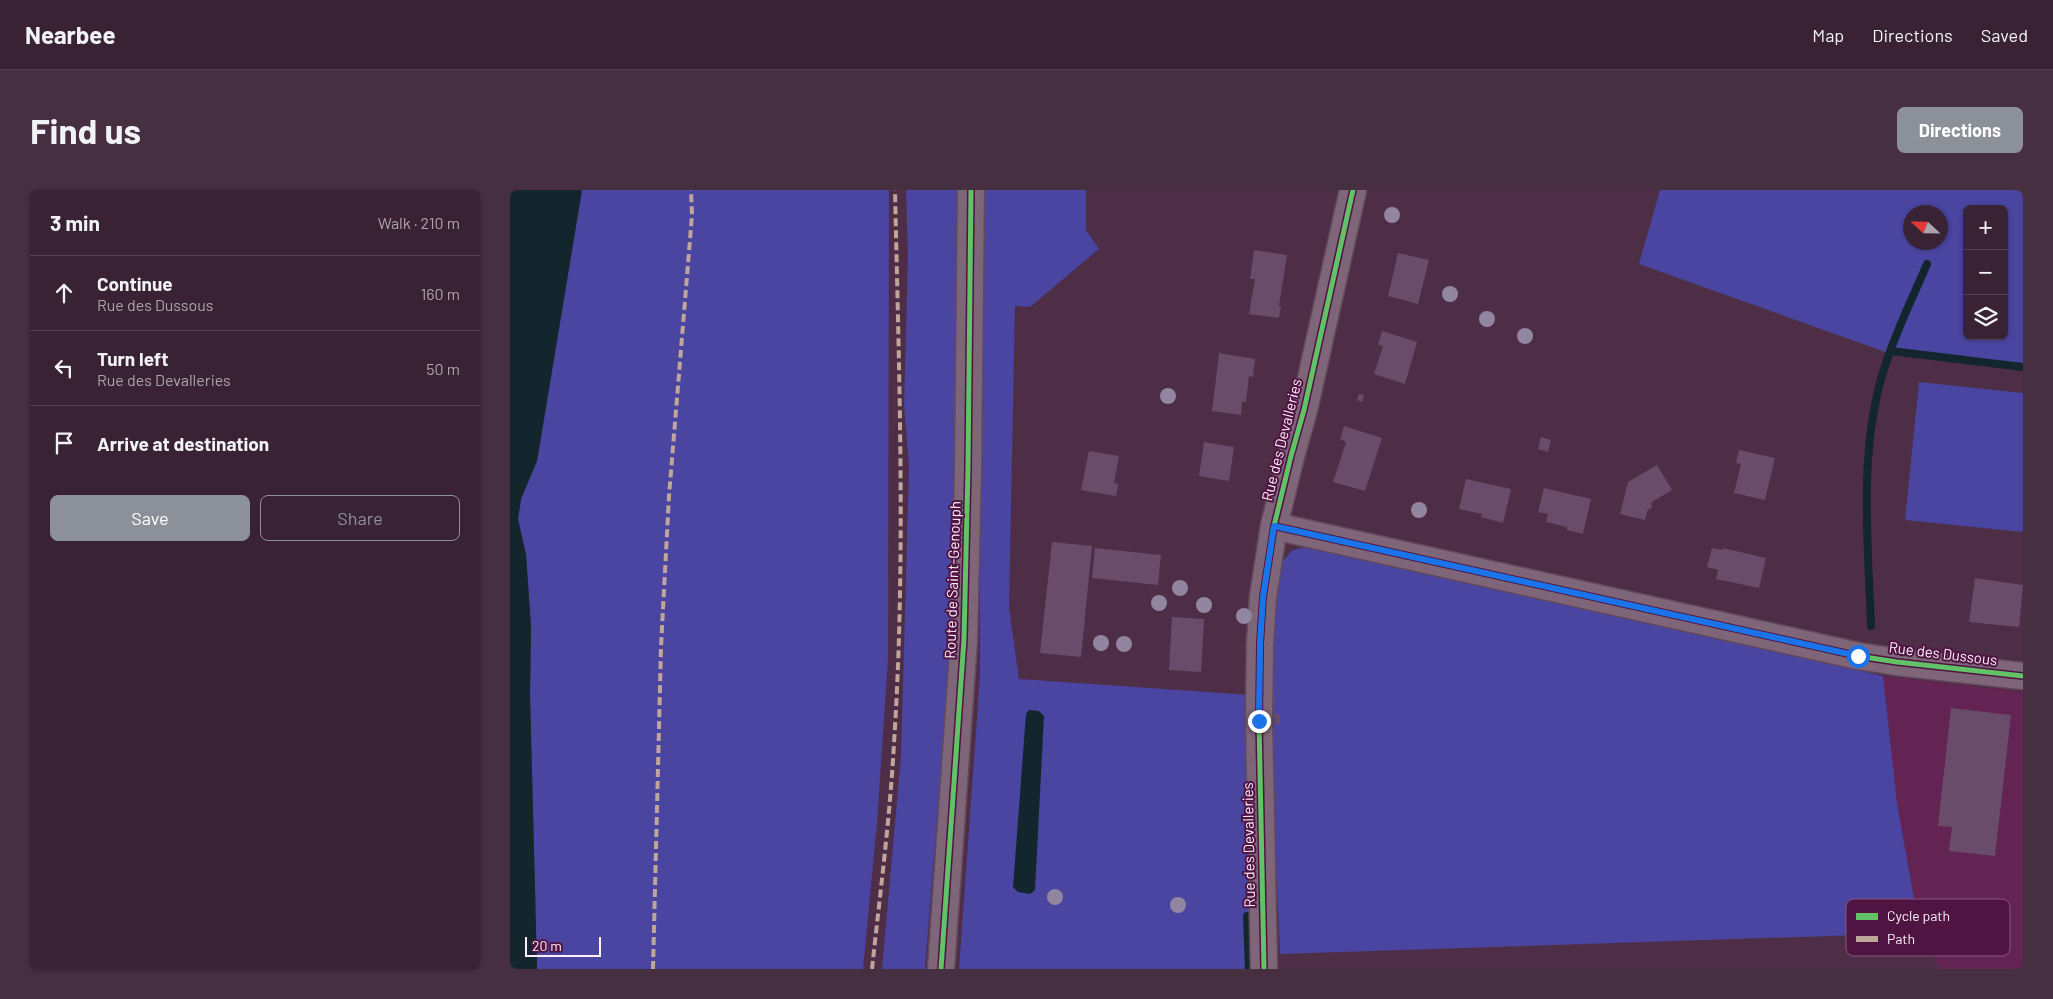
<!DOCTYPE html>
<html lang="en">
<head>
<meta charset="utf-8">
<style>
	:root { --surface:#3a2235; --page:#452f41; --text:#f1f3f6; --muted:#aba4ad; --line:#543f50; --accent:#8c9099 }
	body { margin:0; font-family:Barlow,sans-serif; background:var(--page); color:var(--text) }
	.controls { position:absolute; right:15px; top:15px; display:grid; overflow:hidden; border-radius:8px; box-shadow:0 1px 4px #0004 }
	.controls button { width:45px; height:45px; display:grid; place-items:center; padding:0; border:0; border-bottom:1px solid var(--line); background:var(--surface); color:var(--text); font:25px sans-serif }
	.compass { position:absolute; left:1393px; top:15px; width:45px; height:45px; border-radius:50%; background:var(--surface); box-shadow:0 1px 4px #0004; rotate:292deg }
	.scale { position:absolute; left:15px; bottom:12px; width:76px; box-sizing:border-box; padding-left:5px; border:2px solid #feeff9; border-top:0; font-size:14px; line-height:18px; white-space:nowrap; color:#feeff9; -webkit-text-stroke:4px #501443; paint-order:stroke }
	.stop { position:absolute; width:15px; height:15px; margin:-11px; border:4px solid #1a73e8; border-radius:50%; background:#fff }
	.stop.end { background:#1a73e8; border-color:#fff; box-shadow:0 1px 5px #0008 }
	.list { margin:0; padding:0; list-style:none }
	h2 { display:flex; justify-content:space-between; align-items:center; height:65px; margin:0; padding:0 20px; font-size:21px }
	h2 small { font-size:16px; font-weight:400; color:var(--muted) }
	.list li { display:grid; grid-template-columns:32px 1fr auto; gap:15px; align-items:center; box-sizing:border-box; height:75px; padding:0 20px; border-top:1px solid var(--line) }
	.list b { display:block; font-size:19px; white-space:nowrap }
	.list p { margin:0; font-size:16px; white-space:nowrap; color:var(--muted) }
	.list em { font-size:16px; font-style:normal; color:var(--muted) }
	.actions { display:flex; gap:10px; padding:15px 20px }
	.actions a { flex:1; padding:11px 0; border:1px solid var(--accent); border-radius:8px; text-align:center; font-size:18px; color:var(--accent) }
	.actions .main { background:var(--accent); color:#fff }
	.icon { flex:none; width:28px; height:28px; fill:none; stroke:currentColor; stroke-width:2; stroke-linecap:round; stroke-linejoin:round }
	.map { position:relative; flex:none; width:1513px; height:779px; overflow:hidden; border-radius:8px }
	header { display:flex; align-items:center; gap:30px; box-sizing:border-box; height:70px; padding:0 25px; background:var(--surface); border-bottom:1px solid var(--line) }
	header strong { font-size:24px }
	nav { display:flex; gap:28px; margin-inline-start:auto; font-size:18px }
	.intro { display:flex; align-items:center; justify-content:space-between; box-sizing:border-box; height:120px; padding:0 30px }
	h1 { margin:0; font-size:35px }
	.button { padding:12px 22px; border-radius:8px; background:var(--accent); color:#fff; font-size:18px; font-weight:700 }
	main { display:flex; gap:30px; padding:0 30px }
	aside { flex:1; background:var(--surface); border-radius:8px; box-shadow:0 1px 4px #0004 }
	.map>svg:first-child { display:block }
	.built { fill:#632454 }
	.green { fill:#4945a0; fill-rule:evenodd }
	.water { fill:#13262e }
	.lines { fill:none; stroke-linecap:round; stroke-linejoin:round }
	.stream { stroke:#13262e; stroke-width:8 }
	.building { fill:#684c6a }
	.minor-casing { stroke:#624a5c; stroke-width:29 }
	.minor { stroke:#7e6577; stroke-width:26 }
	.quiet { stroke:#c0a59a; stroke-width:4; stroke-dasharray:8 4; stroke-linecap:butt }
	.cycleway-casing { stroke:#501443; stroke-width:8 }
	.cycleway { stroke:#61c268; stroke-width:5 }
	.tree { fill:#9285a0 }
	.route { stroke:#1a73e8; stroke-width:6 }
	.labels { text-anchor:middle; stroke-width:4; stroke-linejoin:round; paint-order:stroke }
	.street-label { font-size:15px; fill:#feeff9; stroke:#501443 }
	.key { fill:#501443; stroke:#84567a; stroke-width:1 }
	.key-label { font-size:14px; fill:#feeff9 }
</style>
</head>
<body>
<header>
<strong>Nearbee</strong>
<nav><a>Map</a><a>Directions</a><a>Saved</a></nav>
</header>
<div class="intro"><h1>Find us</h1><a class="button">Directions</a></div>
<main>
<aside>
<h2>3 min<small>Walk · 210 m</small></h2>
<ul class="list">
<li><svg class="icon" aria-label="ahead" viewBox="0 0 24 24"><path d="M12 20V5M6 11l6-6 6 6"/></svg><div><b>Continue</b><p>Rue des Dussous</p></div><em>160 m</em></li>
<li><svg class="icon" aria-label="left" viewBox="0 0 24 24"><path d="M17 20v-9H6M10 6l-5 5 5 5"/></svg><div><b>Turn left</b><p>Rue des Devalleries</p></div><em>50 m</em></li>
<li><svg class="icon" aria-label="arrive" viewBox="0 0 24 24"><path d="M6 21V4h12l-3 4 3 4H6"/></svg><div><b>Arrive at destination</b></div></li>
</ul>
<div class="actions"><a class="main">Save</a><a>Share</a></div>
</aside>
<div class="map">
<svg width="1513" height="779" viewBox="0 0 1513 779">
	<rect width="100%" height="100%" fill="#4e2e47"/>
	<!-- built -->
	<path class="built" d="M 1373,486 L 1513,502 L 1513,779 L 1430,779 L 1410,743 L 1387,613 Z"/>
	<!-- green -->
	<path class="green" d="M 72,0 L 379,0 L 378,469 L 367,633 L 353,779 L 27,779 L 20,504 L 21,437 L 16,365 L 8,329 L 11,309 L 27,271 Z
		M 396,0 L 450,0 L 443,396 L 440,469 L 415,779 L 372,779 L 391,566 L 399,277 L 394,215 L 398,67 Z
		M 475,0 L 576,0 L 576,40 L 589,59 L 520,117 L 505,116 L 499,418 L 509,489 L 741,505 L 746,779 L 449,779 L 470,486 L 470,296 Z
		M 1150,0 L 1513,0 L 1513,173 L 1381,164 L 1129,74 ZM 1457,19 L 1494,19 L 1494,146 L 1457,146 ZM 1400,22 L 1430,22 L 1430,52 L 1400,52 Z
		M 1409,192 L 1513,203 L 1513,342 L 1395,330 Z
		M 809,355 L 1373,486 L 1387,613 L 1410,743 L 770,764 L 759,515 L 761,436 L 769,376 L 782,360 Z"/>
	<!-- water -->
	<path class="water" d="M 0,0 L 72,0 L 27,271 L 11,309 L 8,329 L 16,365 L 21,437 L 20,504 L 27,779 L 0,779 Z
		M 519,520 L 529,521 L 534,526 L 525,700 L 520,704 L 508,702 L 503,697 L 516,524 Z"/>
	<g class="lines">
		<!-- stream -->
		<path class="stream" d="M 1381,161 L 1513,177
			M 1361,436 C 1358,351 1348,258 1375,176 C 1386,141 1403,107 1417,74
			M 737,726 L 739,779"/>
	</g>
	<!-- building -->
	<path class="building" d="M 744,60 L 777,65 L 769,116 L 771,116 L 769,128 L 739,124 L 745,89 L 740,89 Z
		M 888,63 L 919,70 L 908,114 L 878,106 Z
		M 872,141 L 907,152 L 895,194 L 864,184 L 873,156 L 868,155 Z
		M 709,163 L 745,169 L 743,187 L 739,186 L 736,212 L 732,212 L 731,225 L 702,221 Z
		M 849,204 L 854,205 L 852,212 L 847,210 Z
		M 834,236 L 872,248 L 855,301 L 823,292 L 836,252 L 830,249 Z
		M 1031,247 L 1041,250 L 1038,262 L 1028,259 Z
		M 694,252 L 724,257 L 719,291 L 689,286 Z
		M 1229,260 L 1265,268 L 1255,310 L 1224,303 L 1231,274 L 1226,273 Z
		M 579,261 L 609,266 L 604,293 L 608,294 L 606,306 L 571,300 Z
		M 1147,275 L 1162,300 L 1142,312 L 1141,319 L 1138,319 L 1135,330 L 1110,324 L 1118,292 Z
		M 956,289 L 1001,299 L 993,333 L 971,327 L 972,324 L 949,319 Z
		M 1034,298 L 1081,309 L 1073,344 L 1057,340 L 1057,337 L 1036,332 L 1038,324 L 1028,322 Z
		M 542,352 L 582,356 L 571,467 L 530,463 Z
		M 585,358 L 651,365 L 648,395 L 582,388 Z
		M 1202,358 L 1213,360 L 1213,358 L 1256,368 L 1249,398 L 1206,389 L 1208,380 L 1197,377 Z
		M 1465,388 L 1513,395 L 1509,437 L 1459,432 Z
		M 662,427 L 694,429 L 691,482 L 659,480 Z
		M 1441,518 L 1501,525 L 1485,666 L 1439,661 L 1442,637 L 1428,636 Z
		M 764,524 L 770,524 L 770,534 L 765,534 Z"/>
	<g class="lines">
		<defs>
			<path id="minor" d="M 764,336 L 1348,466 L 1387,472 L 1513,486
				M 431,779 L 454,449 L 458,278 L 461,0
				M 754,779 L 749,531 L 750,454 L 753,407 L 764,336 L 781,266 L 794,220 L 843,0"/>
		</defs>
		<!-- minor casing -->
		<use href="#minor" class="minor-casing"/>
		<!-- minor -->
		<use href="#minor" class="minor"/>
		<!-- quiet -->
		<path class="quiet" d="M 143,779 L 151,457 L 159,306 L 182,25 L 181,0
			M 362,779 C 370,704 380,628 384,553 C 396,369 389,184 385,0"/>
		<defs>
			<path id="cycleway" d="M 764,336 L 1348,466 L 1387,472 L 1513,486
				M 431,779 L 454,449 L 458,278 L 461,0
				M 754,779 L 749,531 L 750,454 L 753,407 L 764,336 L 781,266 L 794,220 L 843,0"/>
		</defs>
		<!-- cycleway casing -->
		<use href="#cycleway" class="cycleway-casing"/>
		<!-- cycleway -->
		<use href="#cycleway" class="cycleway"/>
	</g>
	<!-- trees -->
	<g class="tree">
		<circle cx="882" cy="25" r="8"/>
		<circle cx="940" cy="104" r="8"/>
		<circle cx="977" cy="129" r="8"/>
		<circle cx="1015" cy="146" r="8"/>
		<circle cx="658" cy="206" r="8"/>
		<circle cx="909" cy="320" r="8"/>
		<circle cx="670" cy="398" r="8"/>
		<circle cx="649" cy="413" r="8"/>
		<circle cx="694" cy="415" r="8"/>
		<circle cx="734" cy="426" r="8"/>
		<circle cx="591" cy="453" r="8"/>
		<circle cx="614" cy="454" r="8"/>
		<circle cx="545" cy="707" r="8"/>
		<circle cx="668" cy="715" r="8"/>
	</g>
	<g class="lines">
		<!-- route -->
		<path class="route" d="M 749,531 L 750,454 L 753,407 L 764,336 L 1348,466"/>
	</g>
	<g class="labels">
		<!-- street labels -->
		<g class="street-label">
			<text transform="translate(772 250) rotate(-76)" y="5">Rue des Devalleries</text>
			<text transform="translate(443 390) rotate(-88)" y="5">Route de Saint-Genouph</text>
			<text transform="translate(1433 464) rotate(7)" y="5">Rue des Dussous</text>
			<text transform="translate(739 655) rotate(-91)" y="5">Rue des Devalleries</text>
		</g>
	</g>
	<!-- legend -->
	<rect x="1336" y="709" width="164" height="57" rx="8" class="key"/>
	<rect x="1346" y="723" width="22" height="7" fill="#61c268"/>
	<rect x="1346" y="746" width="22" height="6" fill="#c0a59a"/>
	<g class="key-label">
		<text x="1377" y="731">Cycle path</text>
		<text x="1377" y="754">Path</text>
	</g>
</svg>
<div class="controls">
<button>+</button>
<button>−</button>
<button><svg class="icon" aria-label="layers" viewBox="0 0 24 24"><path d="M12 4l9 5-9 5-9-5zM3 14l9 5 9-5"/></svg></button>
</div>
<svg class="compass" viewBox="-18 -18 36 36"><path d="M0-13l5 13h-10z" fill="#e53935"/><path d="M0 13l5-13h-10z" fill="#aba4ad"/></svg>
<div class="scale">20 m</div>
<div class="stop" style="left:1348px;top:466px"></div>
<div class="stop end" style="left:749px;top:531px"></div>
</div>
</main>
</body>
</html>
